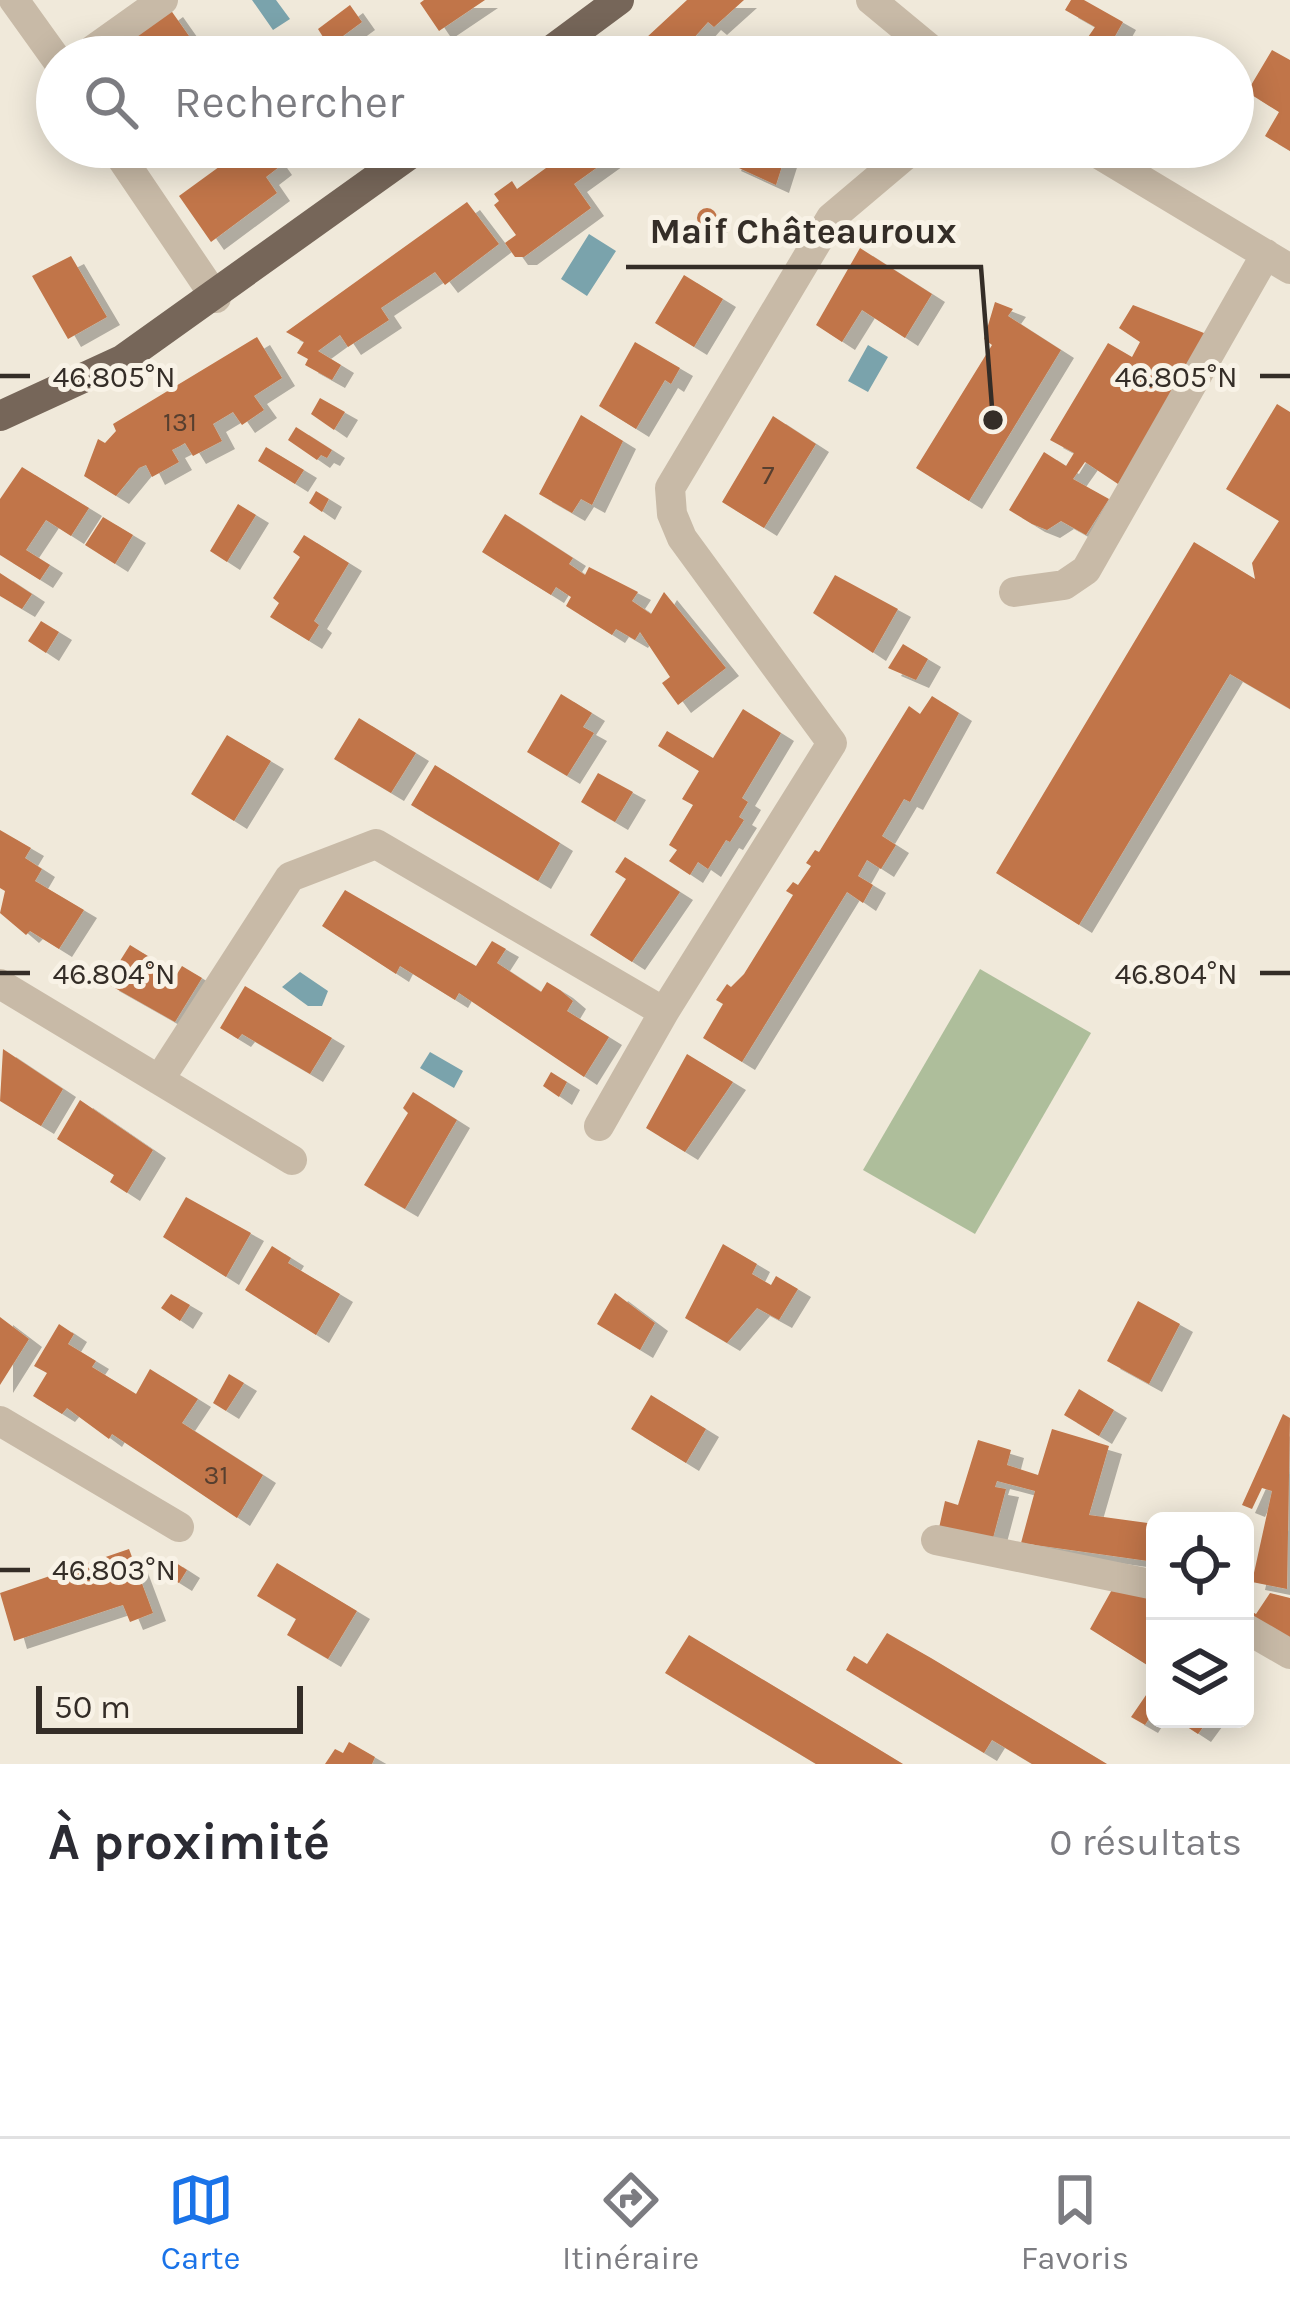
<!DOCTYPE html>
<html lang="fr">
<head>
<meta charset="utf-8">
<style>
	:root { --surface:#fff; --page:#f7f7f7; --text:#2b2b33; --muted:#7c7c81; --line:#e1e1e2; --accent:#1a73e8 }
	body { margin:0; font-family:Karla,sans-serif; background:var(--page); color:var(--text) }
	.controls { position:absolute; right:36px; bottom:36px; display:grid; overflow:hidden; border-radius:18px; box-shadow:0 6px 30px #0003 }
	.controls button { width:108px; height:108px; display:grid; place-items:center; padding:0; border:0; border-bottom:3px solid var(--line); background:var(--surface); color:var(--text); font:60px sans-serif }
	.scale { position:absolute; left:36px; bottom:30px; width:267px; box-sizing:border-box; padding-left:12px; border:6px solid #342d27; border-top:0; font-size:33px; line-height:42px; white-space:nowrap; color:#342d27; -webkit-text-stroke:9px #f8f2e6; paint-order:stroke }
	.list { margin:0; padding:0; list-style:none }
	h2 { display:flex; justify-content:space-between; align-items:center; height:156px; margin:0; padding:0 48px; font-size:51px }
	h2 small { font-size:39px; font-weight:400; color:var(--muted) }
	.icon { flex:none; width:66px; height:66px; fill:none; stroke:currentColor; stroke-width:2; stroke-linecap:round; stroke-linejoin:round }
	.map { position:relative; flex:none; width:1290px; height:1764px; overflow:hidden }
	.search { position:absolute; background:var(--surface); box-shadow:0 6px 30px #0003; left:36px; right:36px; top:36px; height:132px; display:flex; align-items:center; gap:30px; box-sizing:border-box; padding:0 42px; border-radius:66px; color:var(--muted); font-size:45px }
	.sheet { height:372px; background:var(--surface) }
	nav { display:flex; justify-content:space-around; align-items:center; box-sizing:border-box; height:168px; border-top:3px solid var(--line); background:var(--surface); font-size:33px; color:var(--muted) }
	nav a { display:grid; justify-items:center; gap:6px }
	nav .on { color:var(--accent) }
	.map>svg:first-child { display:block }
	.green { fill:#aebe9b }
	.water { fill:#7aa3ac }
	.building { fill:#c17548; filter:url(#shadow) }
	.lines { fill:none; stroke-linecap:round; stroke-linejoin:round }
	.minor { stroke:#c8baa7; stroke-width:30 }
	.major { stroke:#766659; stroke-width:30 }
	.ticks { fill:none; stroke:#342d27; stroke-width:4.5 }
	.labels { text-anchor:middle; stroke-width:10; stroke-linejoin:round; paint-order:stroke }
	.number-label { font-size:27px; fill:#573f2f }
	.ticks-label { font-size:30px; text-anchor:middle; fill:#342d27; stroke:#f8f2e6; stroke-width:10; stroke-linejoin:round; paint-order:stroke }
	.leader { fill:none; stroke:#342d27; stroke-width:4.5 }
	.callout-dot { fill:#342d27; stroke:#f8f2e6; stroke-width:4.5 }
	.callout-label { font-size:36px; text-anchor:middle; font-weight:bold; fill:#342d27; stroke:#f8f2e6; stroke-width:10; stroke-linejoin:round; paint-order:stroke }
</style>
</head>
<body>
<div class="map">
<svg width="1290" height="1764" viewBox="0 0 1290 1764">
	<defs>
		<filter id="shadow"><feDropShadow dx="13" dy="8" stdDeviation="0" flood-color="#0004"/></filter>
	</defs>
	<rect width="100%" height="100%" fill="#f0e9da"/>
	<!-- green -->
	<path class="green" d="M 980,969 L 1091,1033 L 975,1234 L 863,1170 Z"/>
	<!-- water -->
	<path class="water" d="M 252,0 L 276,0 L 290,19 L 273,30 Z
		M 589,234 L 616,251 L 587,296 L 561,279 Z
		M 868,345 L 888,357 L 868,392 L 848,381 Z
		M 300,972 L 328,991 L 322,1006 L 308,1006 L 282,987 Z
		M 430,1052 L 463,1071 L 454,1088 L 420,1068 Z"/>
	<!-- building -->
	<path class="building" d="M 424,0 L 485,0 L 439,31 L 420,3 Z
		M 687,0 L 744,0 L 714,27 L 708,22 L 677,57 L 614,57 L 646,38 Z
		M 1071,0 L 1084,0 L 1123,22 L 1114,38 L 1146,57 L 1089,57 L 1096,45 L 1086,40 L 1095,27 L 1065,10 Z
		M 350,5 L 362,22 L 343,36 L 358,57 L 299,57 L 294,50 L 312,36 L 320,50 L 328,45 L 318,29 Z
		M 170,9 L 189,36 L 159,57 L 105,57 Z
		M 1272,50 L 1290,60 L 1290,151 L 1265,136 L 1279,112 L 1247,92 Z
		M 228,147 L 265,147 L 279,167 L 266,177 L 277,193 L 211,242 L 179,196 L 234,156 Z
		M 575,147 L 607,147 L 613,156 L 574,184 L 591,208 L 524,257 L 515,257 L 505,243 L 516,235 L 494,205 L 499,201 L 494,194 L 512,181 L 517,189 Z
		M 735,147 L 788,147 L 776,185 L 728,163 Z
		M 467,202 L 499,244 L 445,285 L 435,272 L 381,308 L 389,320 L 348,347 L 340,335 L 318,351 L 341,365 L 332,380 L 305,365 L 308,359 L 297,353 L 304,342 L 286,332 Z
		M697 218a10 10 0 1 1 20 0a10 10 0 1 1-20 0Z
		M 860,248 L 932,294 L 905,338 L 862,310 L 842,342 L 816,325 Z
		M 71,256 L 107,317 L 68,339 L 32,276 Z
		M 684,275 L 723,299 L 694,347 L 655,323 Z
		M 995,302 L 1013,309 L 1008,316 L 1061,350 L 969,501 L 916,468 L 992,345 L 984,339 Z
		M 1133,305 L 1209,335 L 1187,370 L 1179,365 L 1170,379 L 1179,384 L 1118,484 L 1085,462 L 1073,479 L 1109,499 L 1086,535 L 1061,521 L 1047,530 L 1032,524 L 1009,510 L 1044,452 L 1066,466 L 1074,453 L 1050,440 L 1108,343 L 1132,357 L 1140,342 L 1119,328 Z
		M 257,337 L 282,378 L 254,396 L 264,410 L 242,425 L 233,412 L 213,424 L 222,441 L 193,456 L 185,443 L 180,446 L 172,450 L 179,462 L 152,477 L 146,465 L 139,468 L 116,496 L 84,476 L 98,439 L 105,443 L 116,431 L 113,424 Z
		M 635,342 L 680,368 L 671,384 L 665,380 L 636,429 L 599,406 Z
		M 320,398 L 345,412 L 334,430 L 311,414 Z
		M 1277,404 L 1290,412 L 1290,709 L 1230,674 L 1079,925 L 996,873 L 1194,542 L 1255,579 L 1252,563 L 1279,521 L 1226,489 Z
		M 581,415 L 623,441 L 592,505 L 581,499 L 572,513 L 539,494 Z
		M 773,416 L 816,444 L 764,528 L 722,502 Z
		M 296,427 L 332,450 L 327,458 L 321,455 L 317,460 L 288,440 Z
		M 266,447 L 304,470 L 295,484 L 258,461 Z
		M 22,467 L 89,508 L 71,536 L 46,520 L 26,550 L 50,565 L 40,580 L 0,555 L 0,499 Z
		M 316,491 L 329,499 L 322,512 L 309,503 Z
		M 238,504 L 256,515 L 227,562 L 210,551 Z
		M 505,514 L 573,558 L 569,564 L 585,575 L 589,567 L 638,592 L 632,601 L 651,614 L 664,592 L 726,668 L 678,705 L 662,683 L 670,677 L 640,632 L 635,640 L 616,629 L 612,635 L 566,606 L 571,597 L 556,587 L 551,595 L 482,552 Z
		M 103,517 L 133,535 L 115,564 L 85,545 Z
		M 304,535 L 349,563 L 314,621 L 319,625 L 309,641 L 270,617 L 279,603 L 273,598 L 300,557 L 293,552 Z
		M 0,573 L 32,594 L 22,609 L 0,596 Z
		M 835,575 L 898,609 L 873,653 L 813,613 Z
		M 41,621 L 59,632 L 46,653 L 28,641 Z
		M 903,644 L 928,659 L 916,680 L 888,668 Z
		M 561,694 L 592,713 L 583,727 L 594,733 L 567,776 L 527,752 Z
		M 932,696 L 959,713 L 910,802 L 904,799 L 882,836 L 896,845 L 881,869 L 867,860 L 858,876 L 873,885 L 863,903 L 847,892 L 742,1062 L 703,1038 L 723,1004 L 716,1000 L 727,984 L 731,987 L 744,974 L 793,895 L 786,891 L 793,882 L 798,885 L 811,866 L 806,863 L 815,850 L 819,852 L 909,706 L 920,714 Z
		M 743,709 L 781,733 L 742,798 L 748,802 L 739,817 L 744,820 L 730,842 L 726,840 L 708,869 L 698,862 L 690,875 L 669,861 L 677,850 L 669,845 L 693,805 L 682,799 L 699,771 L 658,746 L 667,731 L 713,758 Z
		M 359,718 L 416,753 L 391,793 L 334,759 Z
		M 227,735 L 271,761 L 234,821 L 191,794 Z
		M 435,765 L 560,843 L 538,881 L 411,805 Z
		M 598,773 L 633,792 L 615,822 L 581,802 Z
		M 0,830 L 31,848 L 25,858 L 42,869 L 35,881 L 84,910 L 59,949 L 30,931 L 26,935 L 0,913 L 5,891 L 0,888 Z
		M 625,857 L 680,892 L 632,962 L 590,935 L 626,879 L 615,872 Z
		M 345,890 L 476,966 L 492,941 L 506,949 L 497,963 L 541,992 L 547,982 L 560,990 L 573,1001 L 567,1011 L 609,1037 L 584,1077 L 459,993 L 455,1000 L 400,966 L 396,974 L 322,926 Z
		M 130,945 L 177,974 L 182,966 L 202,978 L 175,1022 L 106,983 Z
		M 245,986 L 332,1038 L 310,1074 L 242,1034 L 238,1039 L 220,1028 Z
		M 3,1049 L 63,1089 L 41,1126 L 0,1101 Z
		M 687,1054 L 733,1082 L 685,1152 L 646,1128 Z
		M 551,1072 L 567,1082 L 559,1097 L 543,1086 Z
		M 413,1092 L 457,1120 L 405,1209 L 364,1185 L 408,1113 L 403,1108 Z
		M 80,1100 L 153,1150 L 127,1193 L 110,1182 L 114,1175 L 57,1139 Z
		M 186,1197 L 251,1233 L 226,1277 L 163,1237 Z
		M 723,1244 L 757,1264 L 752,1274 L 771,1285 L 776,1276 L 798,1289 L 779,1320 L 757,1308 L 727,1343 L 685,1318 Z
		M 272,1246 L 291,1258 L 288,1263 L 340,1294 L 316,1335 L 245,1290 Z
		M 615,1293 L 655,1323 L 640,1350 L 597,1324 Z
		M 171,1294 L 190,1305 L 180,1321 L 161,1308 Z
		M 1138,1301 L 1180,1324 L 1149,1384 L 1107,1361 Z
		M 0,1317 L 29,1339 L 0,1385 Z
		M 59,1324 L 74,1334 L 68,1344 L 96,1361 L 92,1367 L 136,1394 L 150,1369 L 198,1399 L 182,1423 L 263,1475 L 237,1518 L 112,1434 L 109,1439 L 67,1408 L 62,1414 L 33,1396 L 47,1373 L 34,1366 Z
		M 229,1374 L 244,1383 L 226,1411 L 213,1403 Z
		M 1079,1389 L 1114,1410 L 1099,1436 L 1064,1415 Z
		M 651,1395 L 706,1429 L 686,1463 L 631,1429 Z
		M 1283,1414 L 1290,1418 L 1287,1589 L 1252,1582 L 1272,1491 L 1262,1488 L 1252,1509 L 1242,1505 Z
		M 1052,1429 L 1109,1446 L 1089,1515 L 1155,1524 L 1155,1562 L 1021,1543 L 1035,1491 L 997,1481 L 995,1487 L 1006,1489 L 993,1538 L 939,1528 L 945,1501 L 958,1505 L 978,1440 L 1011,1450 L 1007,1465 L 1038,1475 Z
		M 129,1549 L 153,1613 L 130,1622 L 123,1605 L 14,1641 L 0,1593 Z
		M 170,1559 L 187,1570 L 179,1583 L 163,1573 Z
		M 277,1563 L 357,1611 L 328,1659 L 287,1635 L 296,1619 L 257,1596 Z
		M 1114,1586 L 1155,1596 L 1155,1670 L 1090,1629 Z
		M 1270,1593 L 1290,1598 L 1290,1639 L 1245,1617 L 1245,1608 L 1256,1614 Z
		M 887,1633 L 931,1658 L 1107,1764 L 1032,1764 L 992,1740 L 984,1753 L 846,1670 L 854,1656 L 867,1664 Z
		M 689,1635 L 875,1747 L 903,1764 L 816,1764 L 665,1673 Z
		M 1155,1682 L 1155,1709 L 1145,1725 L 1131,1717 Z
		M 1175,1719 L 1209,1719 L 1198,1734 Z
		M 349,1742 L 375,1757 L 372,1764 L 325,1764 L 335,1749 L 343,1753 Z"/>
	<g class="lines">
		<!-- minor -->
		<path class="minor" d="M 14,0 L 57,60
			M 871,0 L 940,57
			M 83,57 L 163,0
			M 114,147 L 216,298
			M 1087,147 L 1290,269
			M 1014,592 L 1064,585 L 1086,570 L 1266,254
			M 0,984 L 292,1160
			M 159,1080 L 290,877 L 376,844 L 664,1012 L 832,743 L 682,538 L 672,514 L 670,488 L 831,218 L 915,147
			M 599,1126 L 664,1012
			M 0,1421 L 179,1527
			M 936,1540 L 1155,1585
			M 1245,1628 L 1290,1654"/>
		<!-- major -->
		<path class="major" d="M 542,57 L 619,0
			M 0,416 L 122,360 L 420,147"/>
	</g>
	<!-- ticks -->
	<path class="ticks" d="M 0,376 L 30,376M 1260,376 L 1290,376M 0,973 L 30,973M 1260,973 L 1290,973M 0,1570 L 30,1570"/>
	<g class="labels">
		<!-- number labels -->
		<g class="number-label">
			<text x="180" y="431">131</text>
			<text x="768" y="484">7</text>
			<text x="216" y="1484">31</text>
		</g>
	</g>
	<g class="ticks-label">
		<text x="114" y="387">46.805°N</text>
		<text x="1176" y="387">46.805°N</text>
		<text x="114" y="984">46.804°N</text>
		<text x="1176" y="984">46.804°N</text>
		<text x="114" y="1580">46.803°N</text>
	</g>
	<!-- callouts -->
	<path class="leader" d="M993 420L981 267H626"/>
	<circle class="callout-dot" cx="993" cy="420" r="12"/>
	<g class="callout-label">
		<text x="803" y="243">Maif Châteauroux</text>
	</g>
</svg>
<div class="controls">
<button><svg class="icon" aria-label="locate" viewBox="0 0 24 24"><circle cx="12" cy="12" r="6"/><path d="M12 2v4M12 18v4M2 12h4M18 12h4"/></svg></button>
<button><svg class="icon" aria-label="layers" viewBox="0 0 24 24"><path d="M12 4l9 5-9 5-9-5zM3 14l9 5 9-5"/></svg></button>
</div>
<div class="scale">50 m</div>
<div class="search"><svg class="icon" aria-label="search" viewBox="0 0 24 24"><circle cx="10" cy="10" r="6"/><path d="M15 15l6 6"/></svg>Rechercher</div>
</div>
<section class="sheet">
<h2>À proximité<small>0 résultats</small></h2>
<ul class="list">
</ul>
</section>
<nav>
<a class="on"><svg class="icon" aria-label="map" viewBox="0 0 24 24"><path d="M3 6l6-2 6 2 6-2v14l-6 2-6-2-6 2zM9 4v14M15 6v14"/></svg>Carte</a>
<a><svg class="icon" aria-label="directions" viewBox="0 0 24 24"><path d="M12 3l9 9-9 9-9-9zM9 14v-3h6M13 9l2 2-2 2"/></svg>Itinéraire</a>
<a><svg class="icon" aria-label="saved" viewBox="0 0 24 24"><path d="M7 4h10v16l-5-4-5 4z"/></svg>Favoris</a>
</nav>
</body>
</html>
